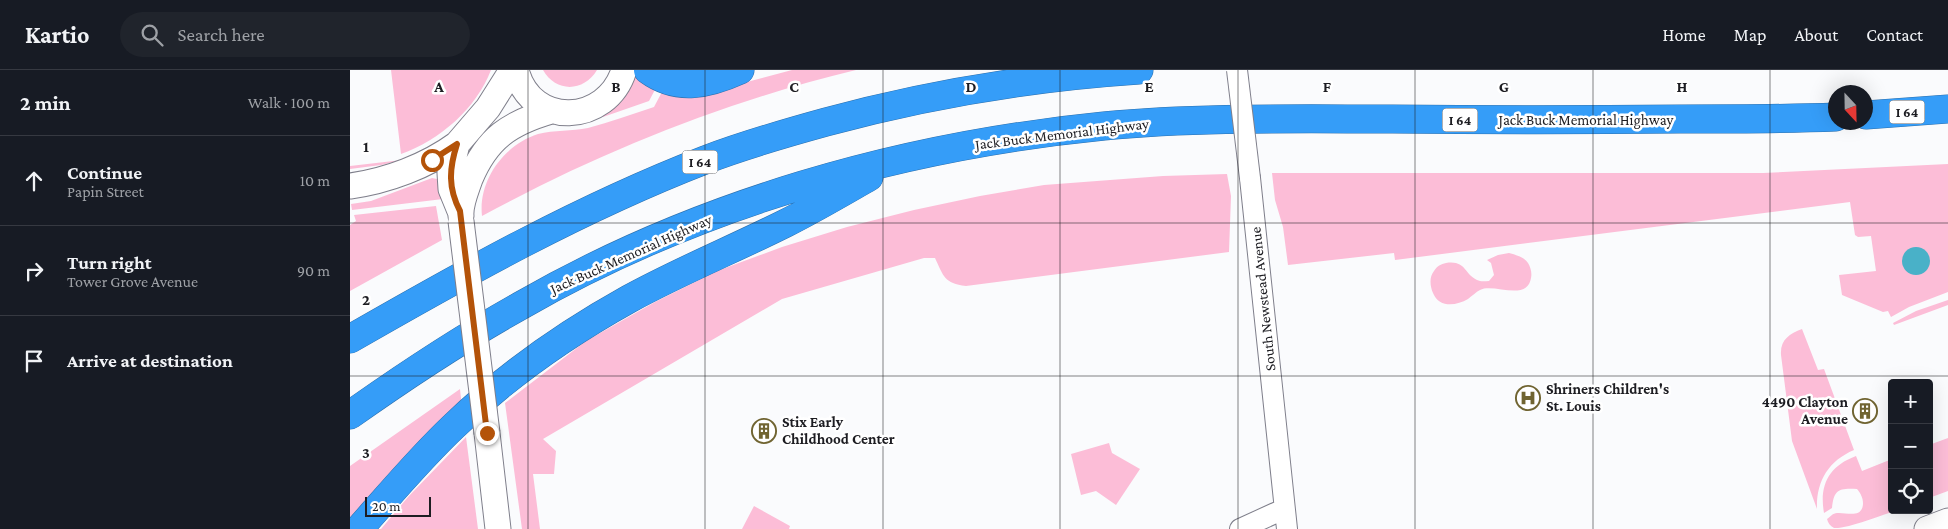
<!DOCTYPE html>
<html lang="en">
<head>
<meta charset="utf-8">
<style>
	:root { --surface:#171b24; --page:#20242c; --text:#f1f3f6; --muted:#9ea1a6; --line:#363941 }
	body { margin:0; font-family:"Crimson Pro",serif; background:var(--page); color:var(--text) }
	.controls { position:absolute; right:15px; bottom:15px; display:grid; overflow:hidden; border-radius:5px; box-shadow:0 5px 20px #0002 }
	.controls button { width:45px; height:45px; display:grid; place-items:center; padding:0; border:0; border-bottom:1px solid var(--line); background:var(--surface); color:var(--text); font:25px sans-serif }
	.compass { position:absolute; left:1478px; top:15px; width:45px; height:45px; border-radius:50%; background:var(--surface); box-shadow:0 5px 20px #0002; rotate:158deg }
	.scale { position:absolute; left:15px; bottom:12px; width:66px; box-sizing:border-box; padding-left:5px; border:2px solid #1d1d22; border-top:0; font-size:14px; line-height:18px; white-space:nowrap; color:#1d1d22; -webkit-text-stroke:4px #fff; paint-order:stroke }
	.stop { position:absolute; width:15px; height:15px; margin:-11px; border:4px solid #b45309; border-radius:50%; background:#fff }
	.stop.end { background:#b45309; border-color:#fff; box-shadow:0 1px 5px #0008 }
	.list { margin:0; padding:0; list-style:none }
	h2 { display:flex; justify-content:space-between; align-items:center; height:65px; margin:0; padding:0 20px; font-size:21px }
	h2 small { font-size:16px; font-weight:400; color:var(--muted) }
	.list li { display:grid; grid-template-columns:32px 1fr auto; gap:15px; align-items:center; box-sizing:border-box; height:90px; padding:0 20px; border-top:1px solid var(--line) }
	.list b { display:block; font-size:19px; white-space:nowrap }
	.list p { margin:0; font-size:16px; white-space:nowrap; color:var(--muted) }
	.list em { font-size:16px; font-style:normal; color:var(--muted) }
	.icon { flex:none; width:28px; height:28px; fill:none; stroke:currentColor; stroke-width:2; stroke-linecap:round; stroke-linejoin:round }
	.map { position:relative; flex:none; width:1598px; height:459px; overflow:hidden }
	header { display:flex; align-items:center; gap:30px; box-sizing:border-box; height:70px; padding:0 25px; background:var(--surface); border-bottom:1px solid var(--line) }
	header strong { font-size:24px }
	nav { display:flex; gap:28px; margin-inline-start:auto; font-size:18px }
	.search { width:350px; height:45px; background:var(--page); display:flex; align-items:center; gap:12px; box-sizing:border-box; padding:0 18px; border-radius:28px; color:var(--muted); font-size:19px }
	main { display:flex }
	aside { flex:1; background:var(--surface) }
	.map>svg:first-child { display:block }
	.green { fill:#fcbdd7 }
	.water { fill:#49b1c8 }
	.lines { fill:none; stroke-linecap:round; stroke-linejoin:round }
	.minor-casing { stroke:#7f7f8b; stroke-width:22 }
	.tertiary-casing { stroke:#7f7f8b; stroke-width:27 }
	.motorway-casing { stroke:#2d70ad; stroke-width:29 }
	.minor { stroke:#fff; stroke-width:20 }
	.tertiary { stroke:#fff; stroke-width:25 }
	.motorway { stroke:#359df8; stroke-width:28 }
	.minor-bridge-casing { stroke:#7f7f8b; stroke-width:22; stroke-linecap:butt }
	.tertiary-bridge-casing { stroke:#7f7f8b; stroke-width:27; stroke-linecap:butt }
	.minor-bridge { stroke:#fff; stroke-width:20 }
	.tertiary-bridge { stroke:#fff; stroke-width:25 }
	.route { stroke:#b45309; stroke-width:6 }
	.grid { fill:none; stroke:#1d1d22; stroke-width:1; stroke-opacity:0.55 }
	.labels { text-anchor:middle; stroke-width:5; stroke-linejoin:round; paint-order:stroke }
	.shield { fill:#fff; stroke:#616164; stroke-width:1 }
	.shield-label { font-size:14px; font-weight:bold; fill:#1d1d22 }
	.street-label { font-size:15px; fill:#1d1d22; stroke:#fff }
	.poi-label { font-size:15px; font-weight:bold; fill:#1d1d22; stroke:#fff; text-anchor:start }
	.grid-label { font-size:16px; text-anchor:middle; font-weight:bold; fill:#1d1d22; stroke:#fff; stroke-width:5; stroke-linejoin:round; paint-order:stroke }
</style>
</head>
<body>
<header>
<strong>Kartio</strong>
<div class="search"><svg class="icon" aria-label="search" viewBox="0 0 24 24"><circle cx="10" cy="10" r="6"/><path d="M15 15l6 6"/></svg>Search here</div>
<nav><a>Home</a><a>Map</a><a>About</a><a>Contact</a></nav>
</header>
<main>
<aside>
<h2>2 min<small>Walk · 100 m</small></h2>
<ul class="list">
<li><svg class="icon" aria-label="ahead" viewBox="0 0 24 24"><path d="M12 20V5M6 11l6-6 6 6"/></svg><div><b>Continue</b><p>Papin Street</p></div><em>10 m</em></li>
<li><svg class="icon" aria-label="right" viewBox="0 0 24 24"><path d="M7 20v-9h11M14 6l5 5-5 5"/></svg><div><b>Turn right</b><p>Tower Grove Avenue</p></div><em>90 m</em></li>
<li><svg class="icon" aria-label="arrive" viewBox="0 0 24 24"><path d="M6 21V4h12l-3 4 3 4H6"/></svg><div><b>Arrive at destination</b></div></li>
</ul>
</aside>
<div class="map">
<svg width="1598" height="459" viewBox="0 0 1598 459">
	<rect width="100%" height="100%" fill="#fafbfd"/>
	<!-- green -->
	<path class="green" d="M 41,0 L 141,0 C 126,39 90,70 51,84 Z
		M 193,0 L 247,0 C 234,22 206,23 193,0 Z
		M 284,0 L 307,16 L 299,31 L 253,47 L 253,45 C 271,33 278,20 284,0 Z
		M 442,0 L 506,0 C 374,32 252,81 132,146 C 128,110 154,75 188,64 C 204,60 222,61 238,58 C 260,52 282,44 304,37 L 313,20 L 359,22 Z
		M 52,90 L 31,95 L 0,99 L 0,96 Z
		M 1598,94 L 1598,222 L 1559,237 L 1541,247 L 1538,241 L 1533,242 L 1492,225 L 1489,205 L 1526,201 L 1521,166 L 1508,167 L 1505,165 L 1500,132 L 1045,190 L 1044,183 L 938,195 L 933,157 L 925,130 L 922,103 L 1413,103 Z
		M 877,104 L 881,126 L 879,182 L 616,216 C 594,213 594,207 585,188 L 574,188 L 432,229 L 193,369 L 206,381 L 204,404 L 183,404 L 190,459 L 172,459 L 155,333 L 236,271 L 305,232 L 367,201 L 432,177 L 497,157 L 564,140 L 630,126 L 694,115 L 813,106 Z
		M 82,108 L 87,109 L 91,115 L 93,129 L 2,140 L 1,134 L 21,131 Z
		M 86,136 L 92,170 L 0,221 L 0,155 L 6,151 L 4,145 Z
		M 1159,183 C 1166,185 1174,187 1178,193 C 1181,198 1182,203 1181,208 C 1177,232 1144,213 1130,220 C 1126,222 1122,226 1118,229 C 1106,236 1089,238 1083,223 C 1080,216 1079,207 1084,201 C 1087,196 1091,194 1096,193 C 1116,190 1114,204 1127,210 C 1131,212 1135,211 1139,211 L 1144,205 L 1141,193 L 1137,190 L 1148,185 Z
		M 1598,230 L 1598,235 L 1544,255 L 1543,253 L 1566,241 Z
		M 1452,259 L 1468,300 L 1474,299 L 1504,380 C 1478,391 1466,412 1467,439 L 1442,371 L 1431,285 C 1430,270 1439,264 1452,259 Z
		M 110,319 L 112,338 L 0,452 L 0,396 Z
		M 116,367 L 128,459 L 31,459 L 58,427 Z
		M 1598,368 L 1598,421 L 1579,428 L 1579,375 Z
		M 759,373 L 762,383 L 790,399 L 766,435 L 746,421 L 731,425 L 721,384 Z
		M 1506,386 L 1512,401 L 1542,389 L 1542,440 L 1547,440 C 1533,445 1497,459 1484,458 C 1480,456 1478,453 1477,449 C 1480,447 1483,443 1487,443 C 1496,442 1512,449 1513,434 C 1513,428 1511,424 1507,419 C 1488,418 1484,420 1482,438 L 1474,443 C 1469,415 1479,396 1506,386 Z
		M 404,436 L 440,456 L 439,459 L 392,459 Z"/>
	<!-- water -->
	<path class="water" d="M1552 191a14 14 0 1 1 28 0a14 14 0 1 1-28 0Z"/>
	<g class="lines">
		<defs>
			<path id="minor" d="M 900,108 L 937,459
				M 890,459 L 934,439"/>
			<path id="tertiary" d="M 166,0 C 181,59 257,55 274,0
				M 0,116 C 37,111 77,96 107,74
				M 110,141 L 101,119 L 100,103 L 107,74 L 138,38 L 162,0
				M 111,146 C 110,134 116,121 120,109 C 137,68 160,53 201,41
				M 137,363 L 148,459
				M 1577,459 L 1598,451"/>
			<path id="motorway" d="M 298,0 C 328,22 359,14 390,0
				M 1516,45 L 1598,39
				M 0,269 C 115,203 231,138 355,90 C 394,75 436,63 476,52 C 579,24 683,7 789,0
				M 0,345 C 55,306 111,269 170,236 C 347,134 551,76 754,56 C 849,47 946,49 1042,49 C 1138,50 1234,50 1330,49 C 1382,49 1434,49 1486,47
				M 9,459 C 40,424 70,388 104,356 C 156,306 216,264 279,229 C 330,201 384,179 436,153 C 464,139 491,123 519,107"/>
		</defs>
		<!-- minor casing -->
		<use href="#minor" class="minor-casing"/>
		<!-- tertiary casing -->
		<use href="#tertiary" class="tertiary-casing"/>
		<!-- motorway casing -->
		<use href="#motorway" class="motorway-casing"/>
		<!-- minor -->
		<use href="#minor" class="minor"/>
		<!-- tertiary -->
		<use href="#tertiary" class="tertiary"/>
		<!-- motorway -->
		<use href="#motorway" class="motorway"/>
		<defs>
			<path id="minor-bridge" d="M 887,0 L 900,108"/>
			<path id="tertiary-bridge" d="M 111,151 L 137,363"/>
		</defs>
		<!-- minor-bridge casing -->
		<use href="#minor-bridge" class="minor-bridge-casing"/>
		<!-- tertiary-bridge casing -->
		<use href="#tertiary-bridge" class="tertiary-bridge-casing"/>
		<!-- minor-bridge -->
		<use href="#minor-bridge" class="minor-bridge"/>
		<!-- tertiary-bridge -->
		<use href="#tertiary-bridge" class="tertiary-bridge"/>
	</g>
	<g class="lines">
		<!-- route -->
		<path class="route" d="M 82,90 L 107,74 C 99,99 98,118 110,141 L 137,363"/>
	</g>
	<!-- grid -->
	<path class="grid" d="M 178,0 L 178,459M 355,0 L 355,459M 533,0 L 533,459M 710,0 L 710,459M 888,0 L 888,459M 1065,0 L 1065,459M 1243,0 L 1243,459M 1420,0 L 1420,459M 0,153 L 1598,153M 0,306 L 1598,306"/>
	<!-- icons -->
	<defs>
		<symbol id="hospital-ring" viewBox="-11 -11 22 22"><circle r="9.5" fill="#fff" stroke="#706431" stroke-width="1.5"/><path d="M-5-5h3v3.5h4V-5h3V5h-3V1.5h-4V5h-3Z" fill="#706431"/></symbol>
		<symbol id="building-ring" viewBox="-11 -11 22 22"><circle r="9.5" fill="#fff" stroke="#706431" stroke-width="1.5"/><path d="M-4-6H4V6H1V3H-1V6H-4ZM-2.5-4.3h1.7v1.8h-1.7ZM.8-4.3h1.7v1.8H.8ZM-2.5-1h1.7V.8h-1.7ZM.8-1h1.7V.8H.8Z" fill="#706431"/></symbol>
	</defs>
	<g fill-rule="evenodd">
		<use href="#hospital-ring" x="1164" y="314" width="28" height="28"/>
		<use href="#building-ring" x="1501" y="327" width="28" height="28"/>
		<use href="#building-ring" x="400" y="347" width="28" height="28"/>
	</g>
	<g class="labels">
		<!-- shield labels -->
		<g class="shield">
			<rect x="1539.5" y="30.5" width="35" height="23" rx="4"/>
			<rect x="1092.5" y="38.5" width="35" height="23" rx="4"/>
			<rect x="332.5" y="80.5" width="35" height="23" rx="4"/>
		</g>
		<g class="shield-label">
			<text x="1557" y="47">I 64</text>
			<text x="1110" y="55">I 64</text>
			<text x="350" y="97">I 64</text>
		</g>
		<!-- street labels -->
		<g class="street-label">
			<text x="1236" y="55">Jack Buck Memorial Highway</text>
			<text transform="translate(712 64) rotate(-7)" y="5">Jack Buck Memorial Highway</text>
			<text transform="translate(281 184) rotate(-24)" y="5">Jack Buck Memorial Highway</text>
			<text transform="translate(913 229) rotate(-96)" y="5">South Newstead Avenue</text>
		</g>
		<!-- poi labels -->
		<g class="poi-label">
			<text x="1196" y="324">Shriners Children's<tspan x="1196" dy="17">St. Louis</tspan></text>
			<text x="1498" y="337" text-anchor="end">4490 Clayton<tspan x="1498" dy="17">Avenue</tspan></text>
			<text x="432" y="357">Stix Early<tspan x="432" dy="17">Childhood Center</tspan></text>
		</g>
	</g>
	<g class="grid-label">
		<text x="89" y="22">A</text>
		<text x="266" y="22">B</text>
		<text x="444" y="22">C</text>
		<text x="621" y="22">D</text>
		<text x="799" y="22">E</text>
		<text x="977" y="22">F</text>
		<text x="1154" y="22">G</text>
		<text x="1332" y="22">H</text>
		<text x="16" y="82">1</text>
		<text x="16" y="235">2</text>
		<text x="16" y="388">3</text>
	</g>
</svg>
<div class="controls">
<button>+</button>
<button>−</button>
<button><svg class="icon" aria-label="locate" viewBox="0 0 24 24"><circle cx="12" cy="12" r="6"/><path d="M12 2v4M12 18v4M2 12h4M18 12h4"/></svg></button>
</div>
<svg class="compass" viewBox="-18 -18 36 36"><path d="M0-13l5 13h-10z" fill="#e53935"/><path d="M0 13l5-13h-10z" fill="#9ea1a6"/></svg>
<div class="scale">20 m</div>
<div class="stop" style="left:82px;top:90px"></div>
<div class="stop end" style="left:137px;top:363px"></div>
</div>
</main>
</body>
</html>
